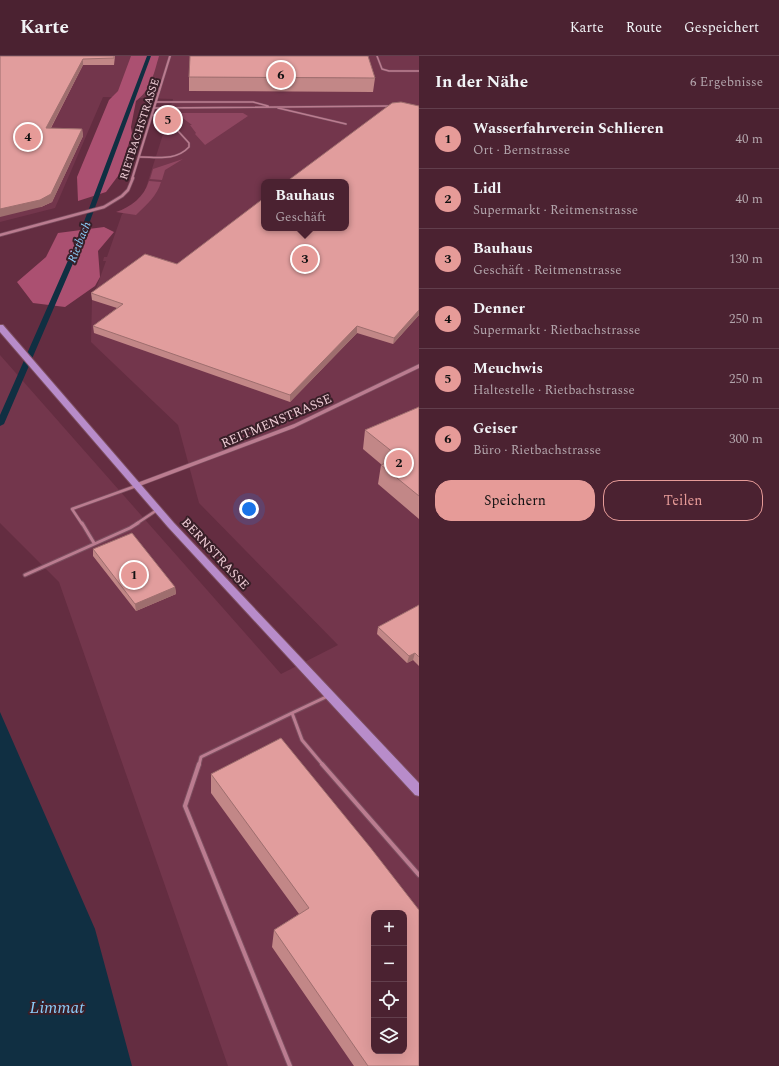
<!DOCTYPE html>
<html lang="de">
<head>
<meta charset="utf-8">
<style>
	:root { --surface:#4b2231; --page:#522a39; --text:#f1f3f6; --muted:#b2a4ab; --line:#623f4d; --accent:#e69b98 }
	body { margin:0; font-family:Spectral,serif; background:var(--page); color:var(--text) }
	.controls { position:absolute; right:12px; bottom:12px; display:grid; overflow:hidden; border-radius:8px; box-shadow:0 4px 16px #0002 }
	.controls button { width:36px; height:36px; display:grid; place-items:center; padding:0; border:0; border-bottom:1px solid var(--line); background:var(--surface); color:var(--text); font:20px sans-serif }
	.you { position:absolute; left:249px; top:453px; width:14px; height:14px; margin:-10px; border:3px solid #fff; border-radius:50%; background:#1a73e8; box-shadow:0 0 0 6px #1a73e833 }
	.badge { display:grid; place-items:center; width:26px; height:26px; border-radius:50%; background:var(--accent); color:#111; font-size:13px; font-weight:700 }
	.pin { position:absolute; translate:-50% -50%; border:2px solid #fff; box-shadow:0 1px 4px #0006 }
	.popup { position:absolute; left:261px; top:123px; width:88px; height:52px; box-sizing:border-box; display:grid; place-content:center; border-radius:8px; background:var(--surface); filter:drop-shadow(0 1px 3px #0005); font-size:13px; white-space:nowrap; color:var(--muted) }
	.popup b { font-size:15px; color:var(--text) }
	.popup::after { content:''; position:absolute; left:50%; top:100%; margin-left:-8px; border:8px solid transparent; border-top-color:var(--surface) }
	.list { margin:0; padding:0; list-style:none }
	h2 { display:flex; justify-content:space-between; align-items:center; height:52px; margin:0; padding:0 16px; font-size:17px }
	h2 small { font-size:13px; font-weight:400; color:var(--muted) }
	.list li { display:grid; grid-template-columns:26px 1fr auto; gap:12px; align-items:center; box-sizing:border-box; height:60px; padding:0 16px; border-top:1px solid var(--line) }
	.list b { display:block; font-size:15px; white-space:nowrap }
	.list p { margin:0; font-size:13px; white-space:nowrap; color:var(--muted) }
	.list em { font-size:13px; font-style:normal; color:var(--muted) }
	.actions { display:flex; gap:8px; padding:12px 16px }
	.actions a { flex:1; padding:9px 0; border:1px solid var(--accent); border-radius:16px; text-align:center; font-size:14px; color:var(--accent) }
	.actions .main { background:var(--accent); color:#111 }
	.icon { flex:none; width:22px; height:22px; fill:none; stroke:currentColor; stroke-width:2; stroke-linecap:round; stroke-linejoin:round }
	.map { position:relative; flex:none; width:419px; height:1010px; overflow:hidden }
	header { display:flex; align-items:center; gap:24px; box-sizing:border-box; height:56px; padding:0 20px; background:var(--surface); border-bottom:1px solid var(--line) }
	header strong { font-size:19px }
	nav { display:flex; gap:22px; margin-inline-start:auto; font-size:14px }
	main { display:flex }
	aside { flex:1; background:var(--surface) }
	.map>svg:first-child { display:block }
	.built { fill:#73364c; fill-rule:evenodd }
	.green { fill:#904761 }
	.forest { fill:#ab5071 }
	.water { fill:#102f42 }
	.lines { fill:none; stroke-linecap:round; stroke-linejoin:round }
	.stream { fill:#102f42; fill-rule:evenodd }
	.lane-far3-casing { stroke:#7c4e5f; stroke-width:2.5 }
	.lane-far2-casing { stroke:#7c4e5f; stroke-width:4 }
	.lane-far1-casing { stroke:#7c4e5f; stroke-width:5 }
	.lane-casing { stroke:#7c4e5f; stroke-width:6 }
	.street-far2-casing { stroke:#7c4e5f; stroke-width:3 }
	.street-far1-casing { stroke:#7c4e5f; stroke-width:4 }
	.street-casing { stroke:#7c4e5f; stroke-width:5 }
	.primary-casing { stroke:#7c4e5f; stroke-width:2 }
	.lane-far3 { stroke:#bb7c90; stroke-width:1.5 }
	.lane-far2 { stroke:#bb7c90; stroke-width:2.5 }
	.lane-far1 { stroke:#bb7c90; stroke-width:3 }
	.lane { stroke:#bb7c90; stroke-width:4 }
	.street-far2 { stroke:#bb7c90; stroke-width:2 }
	.street-far1 { stroke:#bb7c90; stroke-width:2.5 }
	.street { stroke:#bb7c90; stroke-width:3.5 }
	.primary { fill:#b88cca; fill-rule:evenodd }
	.wall { fill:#c28787 }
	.shaded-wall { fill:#9e6e6e }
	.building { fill:#e19d9d; stroke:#9e6e6e; fill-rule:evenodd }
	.labels { text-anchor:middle; stroke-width:4; stroke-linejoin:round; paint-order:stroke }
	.far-street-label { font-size:11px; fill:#eeccd5; stroke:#391f28 }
	.far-water-label { font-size:12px; font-style:italic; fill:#8acdfa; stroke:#391f28 }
	.street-label { font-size:13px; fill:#eeccd5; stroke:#391f28 }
	.near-water-label { font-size:17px; font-style:italic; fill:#8acdfa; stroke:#391f28 }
</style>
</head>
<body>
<header>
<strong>Karte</strong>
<nav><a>Karte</a><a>Route</a><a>Gespeichert</a></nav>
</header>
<main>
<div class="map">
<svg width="419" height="1010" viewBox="0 0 419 1010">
	<rect width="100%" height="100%" fill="#642d41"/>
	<!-- built -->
	<path class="built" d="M 0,0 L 419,0 L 419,1010 L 228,1010 L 59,526 L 0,467 L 0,299 L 281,618 L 338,589 L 199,447 L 178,369 L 91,286 L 92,244 L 106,205 L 103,205 L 104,201 L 107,201 L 122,158 L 143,141 L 165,72 L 173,43 L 103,41 L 55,152 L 0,166 ZM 264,126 L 346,126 L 346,172 L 264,172 ZM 374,857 L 404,857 L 404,995 L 374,995 Z"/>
	<!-- green -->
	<path class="green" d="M 176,57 L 243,57 L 248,60 L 205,89 L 195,78 L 196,77 L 190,69 L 192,69 Z
		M 183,103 L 165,114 L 162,124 L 150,123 L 153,113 Z
		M 149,125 L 161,126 C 157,140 147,148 136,159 L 116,156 C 131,151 144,141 149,125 Z"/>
	<!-- forest -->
	<path class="forest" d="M 131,0 L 159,0 C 154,17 151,34 136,45 L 131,71 L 132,78 L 118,120 L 106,136 L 78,145 L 77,121 L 109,44 L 118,35 Z
		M 104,171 L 114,176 L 98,195 L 100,221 L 95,230 L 65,251 L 33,247 L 17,226 L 46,201 L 58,177 Z"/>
	<!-- water -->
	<path class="water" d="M 0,656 L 95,873 L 132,1010 L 0,1010 Z"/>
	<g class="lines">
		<!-- stream -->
		<path class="stream" d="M 147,0 L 151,0 L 83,184 L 4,368 L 0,370 L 0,359 L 77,184 Z"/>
		<defs>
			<path id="lane-far3" d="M 377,0 L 382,13 L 389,15 L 419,15
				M 156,46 L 253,46 L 268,50
				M 154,52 L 390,50
				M 278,52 L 346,68
				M 140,101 C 157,101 176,105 189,91 L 189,87 L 168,64 L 153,59"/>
			<path id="lane-far2" d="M 82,468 L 72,453 L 136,430
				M 136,468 L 157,454"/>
			<path id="lane-far1" d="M 82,467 L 94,487
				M 25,519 L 130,472 L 138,467
				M 199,709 L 201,701 L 292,657
				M 323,709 L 302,684 L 292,657 L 328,640"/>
			<path id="lane" d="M 199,708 L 185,750 L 290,1010
				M 322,708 L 419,819"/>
			<path id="street-far2" d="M 132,123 L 170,0"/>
			<path id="street-far1" d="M 0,179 L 104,151 L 122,140 L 128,134 L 133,122"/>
			<path id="street" d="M 137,429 L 294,370 L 419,310"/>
			<path id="primary" d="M 0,269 L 3,269 L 174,467 L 419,727 L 419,740 L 415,739 L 168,471 L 0,276 Z"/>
		</defs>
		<!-- lane-far3 casing -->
		<use href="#lane-far3" class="lane-far3-casing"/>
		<!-- lane-far2 casing -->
		<use href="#lane-far2" class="lane-far2-casing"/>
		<!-- lane-far1 casing -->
		<use href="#lane-far1" class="lane-far1-casing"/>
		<!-- lane casing -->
		<use href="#lane" class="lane-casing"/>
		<!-- street-far2 casing -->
		<use href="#street-far2" class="street-far2-casing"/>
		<!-- street-far1 casing -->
		<use href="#street-far1" class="street-far1-casing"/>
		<!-- street casing -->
		<use href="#street" class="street-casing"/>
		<!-- primary casing -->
		<use href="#primary" class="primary-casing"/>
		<!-- lane-far3 -->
		<use href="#lane-far3" class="lane-far3"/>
		<!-- lane-far2 -->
		<use href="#lane-far2" class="lane-far2"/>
		<!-- lane-far1 -->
		<use href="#lane-far1" class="lane-far1"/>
		<!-- lane -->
		<use href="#lane" class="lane"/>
		<!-- street-far2 -->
		<use href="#street-far2" class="street-far2"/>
		<!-- street-far1 -->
		<use href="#street-far1" class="street-far1"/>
		<!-- street -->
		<use href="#street" class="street"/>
		<!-- primary -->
		<use href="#primary" class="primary"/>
	</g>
	<!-- wall -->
	<path class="wall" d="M 0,0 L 115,0 L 114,9 L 83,9 L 51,72 L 82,73 L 83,80 L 52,146 L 41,151 Z
		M 189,21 L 375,22 L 373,36 L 189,35 Z
		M 419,50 L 419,259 L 393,288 L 357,277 L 290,346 L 94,277 L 93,270 L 117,252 L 92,244 L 91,237 L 177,208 Z
		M 419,351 L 419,463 L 378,428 L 381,409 L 382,409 L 363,393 L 365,374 Z
		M 93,493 L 175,531 L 176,538 L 136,555 L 93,500 Z
		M 419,549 L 419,610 L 413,604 L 407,607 L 377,578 L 378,571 Z
		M 211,718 L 419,854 L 419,1010 L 354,1010 L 272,891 L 274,874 L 299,858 L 211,737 Z"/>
	<!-- shaded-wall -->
	<path class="shaded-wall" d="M 83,3 L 83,9 L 47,79 L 46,72 Z
		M 82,73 L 83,80 L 52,146 L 41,151 L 0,161 L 0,153 Z
		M 419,254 L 419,259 L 393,288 L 394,282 Z
		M 357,270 L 357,277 L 290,346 L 290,339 Z
		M 175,531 L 176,538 L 136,555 L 135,548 Z
		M 415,597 L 413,604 L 407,607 L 409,600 Z"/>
	<!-- building -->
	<path class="building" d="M 0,0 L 114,0 L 114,2 L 83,3 L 46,72 L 82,73 L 51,138 L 40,144 L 0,153 Z
		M 190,0 L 368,0 L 375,22 L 189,21 Z
		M 401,46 L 419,50 L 419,254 L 394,282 L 357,270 L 290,339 L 93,270 L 123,248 L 91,237 L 145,198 L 177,208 L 264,142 L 264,172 L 346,172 L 346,126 L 286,126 L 392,47 Z
		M 419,351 L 419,440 L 381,409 L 399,401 L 365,374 Z
		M 132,477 L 175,531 L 135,548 L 93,493 Z
		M 419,549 L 419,601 L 415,597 L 409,600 L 378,571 Z
		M 281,682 L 370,791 L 419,854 L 419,1010 L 368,1010 L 274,874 L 309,852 L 211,718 ZM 374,857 L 404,857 L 404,995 L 374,995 Z"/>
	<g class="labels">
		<!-- far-street labels -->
		<g class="far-street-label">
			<text transform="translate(139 73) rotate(-72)" y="4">RIETBACHSTRASSE</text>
		</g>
		<!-- far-water labels -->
		<g class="far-water-label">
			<text transform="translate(79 186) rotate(-68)" y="4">Rietbach</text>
		</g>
		<!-- street labels -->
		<g class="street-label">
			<text transform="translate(276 364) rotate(-23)" y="5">REITMENSTRASSE</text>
			<text transform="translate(216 497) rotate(47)" y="5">BERNSTRASSE</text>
		</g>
		<!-- near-water labels -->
		<g class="near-water-label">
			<text x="57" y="957">Limmat</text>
		</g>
	</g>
</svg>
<div class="controls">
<button>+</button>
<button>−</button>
<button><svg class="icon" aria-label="locate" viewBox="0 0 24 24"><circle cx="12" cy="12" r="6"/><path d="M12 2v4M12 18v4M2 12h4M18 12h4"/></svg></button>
<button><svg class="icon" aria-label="layers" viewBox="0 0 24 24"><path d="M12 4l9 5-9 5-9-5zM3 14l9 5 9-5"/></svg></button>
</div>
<div class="you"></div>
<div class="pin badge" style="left:134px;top:519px">1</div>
<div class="pin badge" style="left:399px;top:407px">2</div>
<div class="pin badge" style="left:305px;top:203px">3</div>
<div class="popup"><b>Bauhaus</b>Geschäft</div>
<div class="pin badge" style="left:28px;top:81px">4</div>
<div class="pin badge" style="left:168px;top:64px">5</div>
<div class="pin badge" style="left:281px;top:19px">6</div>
</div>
<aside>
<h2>In der Nähe<small>6 Ergebnisse</small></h2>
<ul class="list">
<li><span class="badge">1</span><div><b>Wasserfahrverein Schlieren</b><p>Ort · Bernstrasse</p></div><em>40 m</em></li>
<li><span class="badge">2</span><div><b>Lidl</b><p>Supermarkt · Reitmenstrasse</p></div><em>40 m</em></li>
<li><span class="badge">3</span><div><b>Bauhaus</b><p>Geschäft · Reitmenstrasse</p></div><em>130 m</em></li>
<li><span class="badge">4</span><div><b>Denner</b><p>Supermarkt · Rietbachstrasse</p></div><em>250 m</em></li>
<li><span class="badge">5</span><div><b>Meuchwis</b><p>Haltestelle · Rietbachstrasse</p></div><em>250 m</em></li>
<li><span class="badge">6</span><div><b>Geiser</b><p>Büro · Rietbachstrasse</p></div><em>300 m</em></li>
</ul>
<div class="actions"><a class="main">Speichern</a><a>Teilen</a></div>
</aside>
</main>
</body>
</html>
